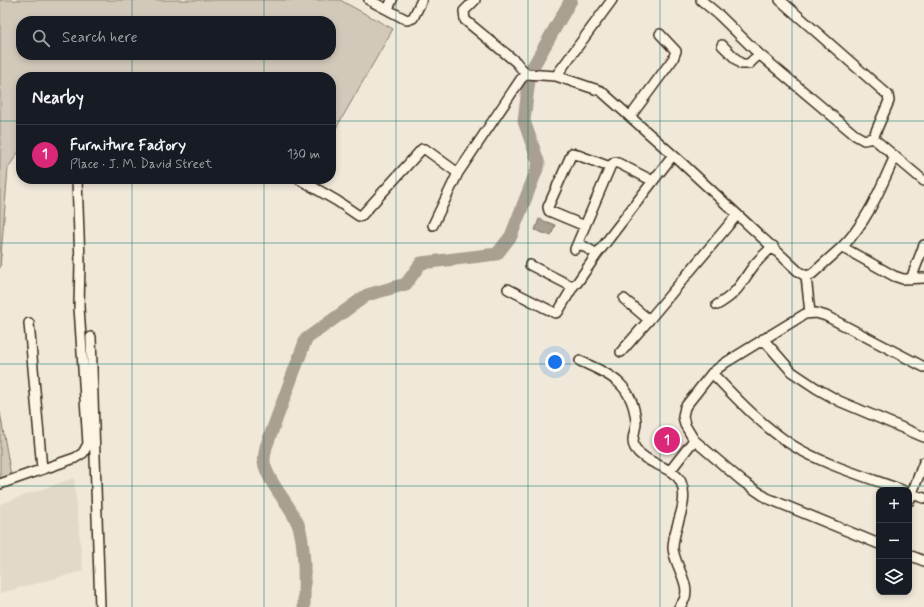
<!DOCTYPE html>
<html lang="en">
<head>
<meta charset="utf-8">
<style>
	:root { --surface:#171b24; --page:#20242c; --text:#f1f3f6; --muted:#9ea1a6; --line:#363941; --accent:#db2777 }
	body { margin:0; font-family:Mynerve,sans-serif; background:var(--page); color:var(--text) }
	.controls { position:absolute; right:12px; bottom:12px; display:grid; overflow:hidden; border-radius:8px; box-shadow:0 2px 6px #0003 }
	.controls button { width:36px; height:36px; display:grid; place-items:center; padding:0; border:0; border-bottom:1px solid var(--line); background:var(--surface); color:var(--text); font:20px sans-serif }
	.you { position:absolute; left:555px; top:362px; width:14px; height:14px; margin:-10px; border:3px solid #fff; border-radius:50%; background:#1a73e8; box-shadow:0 0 0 6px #1a73e833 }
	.badge { display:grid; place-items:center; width:26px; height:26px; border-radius:50%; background:var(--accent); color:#fff; font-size:13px; font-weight:700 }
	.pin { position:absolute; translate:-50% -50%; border:2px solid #fff; box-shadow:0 1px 4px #0006 }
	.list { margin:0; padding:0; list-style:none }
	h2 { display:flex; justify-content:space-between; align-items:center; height:52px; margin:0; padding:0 16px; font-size:17px }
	h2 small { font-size:13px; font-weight:400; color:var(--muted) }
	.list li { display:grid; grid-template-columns:26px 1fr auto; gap:12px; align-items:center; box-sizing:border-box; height:60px; padding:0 16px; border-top:1px solid var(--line) }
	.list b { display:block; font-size:15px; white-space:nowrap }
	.list p { margin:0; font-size:13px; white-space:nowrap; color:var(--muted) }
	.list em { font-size:13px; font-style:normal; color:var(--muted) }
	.icon { flex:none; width:22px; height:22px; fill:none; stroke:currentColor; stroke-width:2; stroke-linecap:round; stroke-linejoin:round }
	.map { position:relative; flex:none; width:924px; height:607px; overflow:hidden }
	.search { position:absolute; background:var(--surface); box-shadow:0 2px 6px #0003; left:16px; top:16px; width:320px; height:44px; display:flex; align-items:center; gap:10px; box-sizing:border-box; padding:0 14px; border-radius:16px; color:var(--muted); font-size:15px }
	.panel { position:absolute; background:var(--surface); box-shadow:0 2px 6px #0003; left:16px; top:72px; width:320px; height:112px; border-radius:16px }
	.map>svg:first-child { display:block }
	.built { fill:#e1d9c9 }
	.green { fill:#d2c9ba; stroke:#867a6c; fill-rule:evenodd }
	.water { fill:#aaa091; stroke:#7e7163 }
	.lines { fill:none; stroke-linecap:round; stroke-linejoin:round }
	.river { stroke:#aaa091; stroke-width:13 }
	.minor-casing { stroke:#3b2a1e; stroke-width:12 }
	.minor { stroke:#fcf5e5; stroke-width:9 }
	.grid { fill:none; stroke:#0f766e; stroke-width:1; stroke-opacity:0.55 }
</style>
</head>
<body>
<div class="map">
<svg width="924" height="607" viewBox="0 0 924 607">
	<rect width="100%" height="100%" fill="#f0e9d9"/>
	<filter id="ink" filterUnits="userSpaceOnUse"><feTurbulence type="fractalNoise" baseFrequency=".025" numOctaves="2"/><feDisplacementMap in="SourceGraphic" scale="8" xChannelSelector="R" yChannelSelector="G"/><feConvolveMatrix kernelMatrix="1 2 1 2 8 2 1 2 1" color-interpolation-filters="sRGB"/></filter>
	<g filter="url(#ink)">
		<!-- built -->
		<path class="built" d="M 74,478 L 83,571 L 0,593 L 0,504 Z"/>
		<!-- green -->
		<path class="green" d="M 0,0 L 340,0 L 393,29 L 331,137 L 331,77 L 21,77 L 21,148 L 8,168 L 0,268 ZM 21,21 L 331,21 L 331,55 L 21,55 Z
			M 0,412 L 11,476 L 0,479 Z"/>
		<!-- water -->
		<path class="water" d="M 539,219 L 555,225 L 551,236 L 535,230 Z"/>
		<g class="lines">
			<!-- river -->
			<path class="river" d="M 304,607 C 304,585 306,545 298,524 C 290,505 267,481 264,462 C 264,457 265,452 266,447 L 306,339 L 367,295 L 406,284 L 421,263 L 497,254 L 511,236 L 539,164 L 524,121 L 530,72 L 571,0"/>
			<defs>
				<path id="minor" d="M 369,0 L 407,20 L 413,18 L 422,0
					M 475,0 L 464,11 L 465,20 L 516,62 L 526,74
					M 701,0 L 719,15 L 759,54 L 855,135 L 864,140 L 873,138 L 924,181
					M 780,0 L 888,95 L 889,101 L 873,138
					M 388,9 L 392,0
					M 722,45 L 741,64 L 749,64 L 759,54
					M 556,76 L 612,0
					M 630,117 L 673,59 L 676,51 L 660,34
					M 299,179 L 337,201 L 359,216 L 362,215 L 422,149 L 425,149 L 458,173
					M 433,225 L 458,173 L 521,79 L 526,74 L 556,76 L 601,91 L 682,163 L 799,272 L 806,276 L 812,274 L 842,247 L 894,276 L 903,279 L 924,278
					M 585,226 L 549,211 L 548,207 L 572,153 L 610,167
					M 578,243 L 597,254 L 673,155
					M 842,247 C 868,221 880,189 895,156
					M 575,249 L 611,165 L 615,162 L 620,164 L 653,181
					M 530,265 L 571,286 L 577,283 L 597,254
					M 806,276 L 810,313
					M 911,279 L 924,245
					M 508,289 L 555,313 L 558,312 L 574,285
					M 624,299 L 649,320 L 737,215
					M 717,305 C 739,293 741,282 755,264 C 760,258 767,252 773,246
					M 29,323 L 42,469
					M 91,337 L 100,607
					M 763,339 L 792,372 L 816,388 L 839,401 L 924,437
					M 621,352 L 649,320
					M 580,361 C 611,375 633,384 636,422 C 636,431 630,440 635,448 C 645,464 674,467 681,482 C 690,504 673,526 673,548 C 674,567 697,590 679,607
					M 712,373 C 737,399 761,425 792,445 C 822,464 867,477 902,490
					M 670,471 L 694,440
					M 0,484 L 75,458 L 83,453 L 88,444 L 79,307 L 80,262 L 77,179
					M 909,493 L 924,498
					M 909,501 L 924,462
					M 879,544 L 767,498 L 742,481 L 694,440 L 685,425 L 683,416 L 685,407 L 712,373 L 725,363 L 805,314 L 816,313 L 826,316 L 924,367
					M 909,555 L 924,561"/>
			</defs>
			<!-- minor casing -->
			<use href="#minor" class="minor-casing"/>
			<!-- minor -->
			<use href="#minor" class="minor"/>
		</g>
	</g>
	<!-- grid -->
	<path class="grid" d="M 132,0 L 132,21M 264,0 L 264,21M 396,0 L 396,607M 528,0 L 528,607M 660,0 L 660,607M 792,0 L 792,607M 132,55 L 132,77M 264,55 L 264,77M 0,121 L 21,121M 331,121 L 924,121M 132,179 L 132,607M 264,179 L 264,607M 0,243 L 924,243M 0,364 L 924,364M 0,486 L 924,486"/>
</svg>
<div class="controls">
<button>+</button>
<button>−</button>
<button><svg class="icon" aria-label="layers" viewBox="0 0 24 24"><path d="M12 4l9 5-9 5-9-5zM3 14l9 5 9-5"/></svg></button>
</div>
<div class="you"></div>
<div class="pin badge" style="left:667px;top:440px">1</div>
<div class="search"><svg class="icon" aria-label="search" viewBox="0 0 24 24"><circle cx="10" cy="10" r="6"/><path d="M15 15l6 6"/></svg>Search here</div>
<section class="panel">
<h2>Nearby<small></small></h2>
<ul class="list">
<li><span class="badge">1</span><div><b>Furniture Factory</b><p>Place · J. M. David Street</p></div><em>130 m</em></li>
</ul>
</section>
</div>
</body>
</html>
